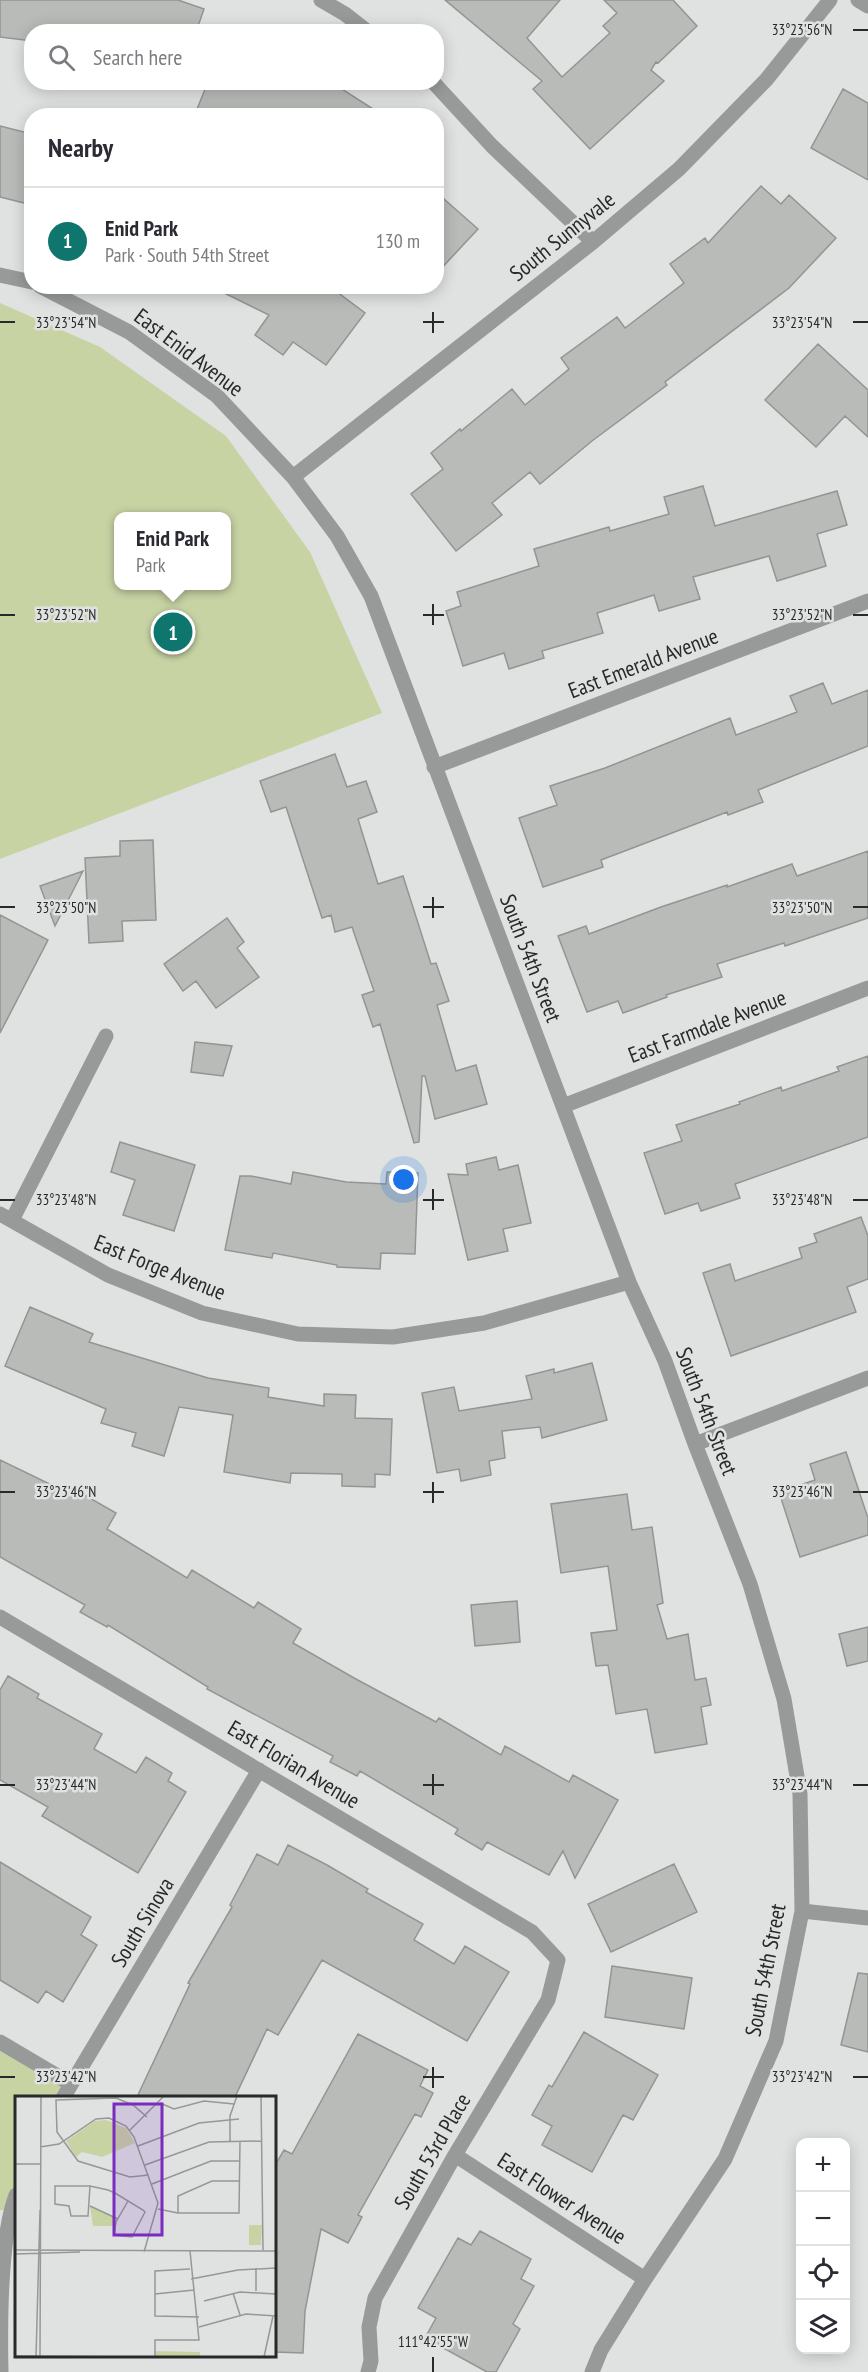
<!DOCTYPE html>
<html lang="en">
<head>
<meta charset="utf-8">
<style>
	:root { --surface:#fff; --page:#f2f2f3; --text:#2b2b33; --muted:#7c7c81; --line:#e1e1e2; --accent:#0f766e }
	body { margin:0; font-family:"PT Sans Narrow",sans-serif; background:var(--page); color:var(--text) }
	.controls { position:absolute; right:18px; bottom:18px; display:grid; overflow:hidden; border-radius:12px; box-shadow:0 3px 15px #0003 }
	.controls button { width:54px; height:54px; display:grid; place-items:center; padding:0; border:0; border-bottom:2px solid var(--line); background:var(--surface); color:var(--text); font:30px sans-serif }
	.you { position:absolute; left:404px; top:1180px; width:21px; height:21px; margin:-15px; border:4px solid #fff; border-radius:50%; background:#1a73e8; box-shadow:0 0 0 9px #1a73e833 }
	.badge { display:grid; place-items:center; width:39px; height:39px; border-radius:50%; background:var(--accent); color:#fff; font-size:20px; font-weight:700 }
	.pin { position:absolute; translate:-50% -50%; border:3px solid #fff; box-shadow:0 2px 6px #0006 }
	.popup { position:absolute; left:114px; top:512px; width:117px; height:78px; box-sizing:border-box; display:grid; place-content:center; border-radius:12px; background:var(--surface); filter:drop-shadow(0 2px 4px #0005); font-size:20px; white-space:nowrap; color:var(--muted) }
	.popup b { font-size:22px; color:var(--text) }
	.popup::after { content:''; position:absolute; left:50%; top:100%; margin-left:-12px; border:12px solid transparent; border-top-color:var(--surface) }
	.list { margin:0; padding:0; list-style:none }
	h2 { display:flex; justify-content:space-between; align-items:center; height:78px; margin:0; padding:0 24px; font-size:26px }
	h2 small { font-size:20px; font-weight:400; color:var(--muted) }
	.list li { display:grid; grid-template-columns:39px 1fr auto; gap:18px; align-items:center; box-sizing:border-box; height:108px; padding:0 24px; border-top:2px solid var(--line) }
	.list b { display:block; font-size:22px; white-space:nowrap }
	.list p { margin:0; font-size:20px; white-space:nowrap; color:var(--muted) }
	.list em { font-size:20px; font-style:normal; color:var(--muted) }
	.icon { flex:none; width:33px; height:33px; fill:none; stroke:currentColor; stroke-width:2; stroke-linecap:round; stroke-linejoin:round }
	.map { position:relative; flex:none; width:868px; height:2372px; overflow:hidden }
	.search { position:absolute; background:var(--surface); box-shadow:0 3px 15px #0003; left:24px; top:24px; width:420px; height:66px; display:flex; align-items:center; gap:15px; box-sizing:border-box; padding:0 21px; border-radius:24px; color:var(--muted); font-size:22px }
	.panel { position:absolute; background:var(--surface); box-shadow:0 3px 15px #0003; left:24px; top:108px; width:420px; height:186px; border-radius:24px }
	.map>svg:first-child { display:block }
	.green { fill:#c8d3a4; fill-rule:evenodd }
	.building { fill:#b8bbb8; stroke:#939593; stroke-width:1.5 }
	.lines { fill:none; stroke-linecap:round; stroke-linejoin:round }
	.minor { stroke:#989a9a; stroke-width:15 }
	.ticks { fill:none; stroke:#282928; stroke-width:2 }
	.labels { text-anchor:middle; stroke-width:5; stroke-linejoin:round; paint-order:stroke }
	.street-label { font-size:22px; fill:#282928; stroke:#dfe2e1 }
	.inset-road { fill:none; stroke:#969897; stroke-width:1.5 }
	.view { fill:#7b2cbf; fill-opacity:0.15; stroke:#7b2cbf; stroke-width:3 }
	.inset-edge { fill:none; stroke:#282928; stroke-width:3 }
	.ticks-label { font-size:15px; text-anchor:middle; fill:#282928; stroke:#dfe2e1; stroke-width:5; stroke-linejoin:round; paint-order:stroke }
</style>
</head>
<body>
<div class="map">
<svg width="868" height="2372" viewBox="0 0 868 2372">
	<rect width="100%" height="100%" fill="#dfe2e1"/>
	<!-- green -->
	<path class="green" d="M 0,303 L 100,347 L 226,436 L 310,552 L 382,713 L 0,859 ZM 227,516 L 227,586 L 119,586 L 119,516 Z
		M 0,2042 L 71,2084 L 63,2097 L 16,2098 L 16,2195 L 10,2210 L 0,2210 Z"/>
	<!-- building -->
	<path class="building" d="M 0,0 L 178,0 L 204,9 L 196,32 L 32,32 L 32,41 L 0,37 Z
		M 445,0 L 560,0 L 527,38 L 562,77 L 610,33 L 603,26 L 617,13 L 604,0 L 673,0 L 697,26 L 658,63 L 656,62 L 651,70 L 664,81 L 590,149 L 533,89 L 542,81 Z
		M 208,82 L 331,82 L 384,116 L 212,116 L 197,109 Z
		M 843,89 L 868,103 L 868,180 L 811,148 Z
		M 0,126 L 32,134 L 32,205 L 0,197 Z
		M 761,186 L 781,204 L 789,195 L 836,238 L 789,288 L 665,382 L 667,385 L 592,441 L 540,484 L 530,472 L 492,503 L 502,515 L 456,551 L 411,494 L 443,469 L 431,453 L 460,429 L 461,431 L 512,389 L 525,405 L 569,369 L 561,358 L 617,317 L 625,328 L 684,283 L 670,264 L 705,238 L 708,243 Z
		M 436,192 L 478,229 L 436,274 Z
		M 210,286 L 329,286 L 365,313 L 326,365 L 293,342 L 283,355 L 255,335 L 269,315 Z
		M 818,344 L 868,390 L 868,437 L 845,416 L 816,447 L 765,400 Z
		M 703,486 L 715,526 L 837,491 L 847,525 L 817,534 L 826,566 L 777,581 L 769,556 L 693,577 L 700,599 L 659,611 L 654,595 L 597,613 L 603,633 L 542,651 L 544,658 L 509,669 L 504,653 L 463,666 L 446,611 L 461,606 L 457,592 L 539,566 L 534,549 L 609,527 L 610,531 L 669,514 L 664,497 Z
		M 823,683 L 832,704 L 868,690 L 868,746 L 758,790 L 763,802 L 728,815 L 727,812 L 601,860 L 603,867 L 543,887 L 519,818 L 557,805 L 550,786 L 605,768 L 730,718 L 736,735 L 797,712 L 790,696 Z
		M 335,754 L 347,787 L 366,781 L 377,812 L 358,819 L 378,884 L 403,876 L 431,964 L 436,963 L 449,1001 L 437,1005 L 456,1071 L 476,1065 L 487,1104 L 435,1119 L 425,1076 L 422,1076 L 419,1142 L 414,1143 L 380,1024 L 373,1027 L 362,995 L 374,991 L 352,927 L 335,932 L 331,915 L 322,918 L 286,807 L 271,812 L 260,781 Z
		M 153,840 L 156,920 L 122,921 L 123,941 L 89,943 L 85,858 L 120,856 L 120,841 Z
		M 868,851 L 868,918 L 785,946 L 784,943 L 717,964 L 722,977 L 666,995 L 667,997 L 623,1013 L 618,1001 L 587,1012 L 558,936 L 586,926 L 589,934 L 661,907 L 727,885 L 727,887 L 792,864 L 797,876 Z
		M 83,871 L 55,926 L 40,886 Z
		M 0,915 L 48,940 L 0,1033 Z
		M 227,918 L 244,942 L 237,948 L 259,977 L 216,1008 L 196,981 L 183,991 L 164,964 Z
		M 195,1042 L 232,1046 L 223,1076 L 191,1072 Z
		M 868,1056 L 868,1137 L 735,1184 L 740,1198 L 701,1211 L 698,1203 L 665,1214 L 644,1153 L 682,1141 L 676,1125 L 740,1104 L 739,1102 L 781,1087 L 782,1091 L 839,1071 L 837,1067 Z
		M 120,1142 L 195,1165 L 174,1231 L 123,1215 L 135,1180 L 111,1172 Z
		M 496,1157 L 499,1170 L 518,1165 L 531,1223 L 503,1229 L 508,1251 L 468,1260 L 448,1174 L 468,1175 L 466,1164 Z
		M 293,1172 L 346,1182 L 386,1184 L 387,1172 L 418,1173 L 415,1254 L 381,1253 L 380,1269 L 337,1267 L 337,1265 L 273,1253 L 272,1258 L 225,1250 L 240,1176 L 251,1176 L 291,1184 Z
		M 861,1217 L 868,1236 L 868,1279 L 847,1287 L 856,1312 L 731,1356 L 703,1273 L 730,1264 L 735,1281 L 802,1258 L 799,1248 L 817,1242 L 814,1234 Z
		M 30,1307 L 93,1334 L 89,1342 L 208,1378 L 269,1388 L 268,1397 L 324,1406 L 324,1394 L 356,1395 L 355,1418 L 392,1419 L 390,1475 L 375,1474 L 375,1487 L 342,1486 L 342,1474 L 291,1473 L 290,1483 L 224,1472 L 233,1415 L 179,1407 L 164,1456 L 132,1446 L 136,1433 L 101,1423 L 106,1409 L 5,1366 Z
		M 592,1363 L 607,1420 L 542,1438 L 540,1427 L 502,1431 L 505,1458 L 489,1461 L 491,1475 L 461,1481 L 459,1469 L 437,1473 L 422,1393 L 454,1387 L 459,1411 L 532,1399 L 526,1376 L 554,1369 L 554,1373 Z
		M 846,1452 L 868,1518 L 868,1535 L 800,1557 L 779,1492 L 815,1480 L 810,1464 Z
		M 0,1460 L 66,1492 L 69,1486 L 116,1513 L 107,1529 L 187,1578 L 192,1570 L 254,1608 L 258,1602 L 301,1629 L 293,1643 L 354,1678 L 436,1722 L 439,1718 L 501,1755 L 505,1746 L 569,1782 L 573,1775 L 618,1800 L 575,1878 L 563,1851 L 549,1875 L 487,1842 L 482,1850 L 455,1834 L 458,1829 L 360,1771 L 357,1776 L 330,1762 L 333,1756 L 207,1689 L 208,1687 L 108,1625 L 107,1627 L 80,1612 L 85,1605 L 0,1557 Z
		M 627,1494 L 632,1530 L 652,1527 L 663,1603 L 657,1605 L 667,1639 L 688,1634 L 695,1680 L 706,1678 L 711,1705 L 701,1707 L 707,1744 L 655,1753 L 647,1709 L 616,1714 L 608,1665 L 596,1666 L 591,1633 L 617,1630 L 608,1566 L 561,1573 L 551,1504 Z
		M 517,1601 L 520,1642 L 475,1646 L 471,1605 Z
		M 868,1627 L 868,1661 L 847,1666 L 839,1634 Z
		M 8,1676 L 39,1694 L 37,1698 L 102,1734 L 94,1749 L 136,1773 L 146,1757 L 172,1773 L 168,1781 L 186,1792 L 138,1873 L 42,1816 L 48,1807 L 0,1780 L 0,1690 Z
		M 288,1845 L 327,1865 L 368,1889 L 366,1892 L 423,1924 L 414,1940 L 454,1964 L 465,1946 L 509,1972 L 467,2041 L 322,1960 L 278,2035 L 267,2029 L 235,2097 L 137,2097 L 190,1984 L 188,1983 L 232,1907 L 230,1905 L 257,1854 L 278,1865 Z
		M 0,1862 L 91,1917 L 81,1935 L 97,1945 L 63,2002 L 46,1991 L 38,2003 L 0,1980 Z
		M 674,1864 L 697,1912 L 611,1952 L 588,1904 Z
		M 612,1966 L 692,1978 L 684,2029 L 605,2017 Z
		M 858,1973 L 868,1974 L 868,2052 L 841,2045 Z
		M 584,2032 L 658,2075 L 633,2120 L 623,2115 L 592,2172 L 542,2145 L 552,2126 L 532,2115 L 549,2085 L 552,2087 Z
		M 358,2034 L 428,2070 L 420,2086 L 433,2093 L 421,2117 L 415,2114 L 358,2215 L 362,2217 L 348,2243 L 321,2229 L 305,2311 L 303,2353 L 274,2352 L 274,2167 L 284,2150 L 292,2154 Z
		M 480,2231 L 531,2259 L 521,2279 L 534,2286 L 513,2324 L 520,2329 L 496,2372 L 487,2372 L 425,2338 L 436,2318 L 418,2308 L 458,2238 L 471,2245 Z"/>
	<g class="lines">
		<!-- minor -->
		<path class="minor" d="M 321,0 L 345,14 L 368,32
			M 858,0 L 868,6
			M 433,82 L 492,146 L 593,242
			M 0,275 L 32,282
			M 40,286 L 129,332 L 217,396 L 293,477 L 337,536 L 371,596 L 629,1282 L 665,1361 L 695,1444 L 750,1584 L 784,1699 L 800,1794 L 802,1911 L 776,2041 L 725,2159 L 645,2279 L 601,2350 L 592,2372
			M 293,477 L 593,242 L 679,169 L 766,80 L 830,0
			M 434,767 L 868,601
			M 563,1106 L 868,988
			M 0,1214 L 108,1275 L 202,1313 L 298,1334 L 393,1337 L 484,1323 L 629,1282
			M 12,1220 L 106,1036
			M 695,1444 L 868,1378
			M 0,1617 L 532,1932 L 558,1960 L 548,2000 L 455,2155 L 375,2298 L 369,2327 L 371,2361 L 368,2372
			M 802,1911 L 868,1918
			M 0,2042 L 71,2084
			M 63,2098 L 259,1770
			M 455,2155 L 645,2279
			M 1,2372 C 0,2325 0,2238 16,2195"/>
	</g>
	<!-- ticks -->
	<path class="ticks" d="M 853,30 L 868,30M 433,312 L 433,333M 0,322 L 15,322M 423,322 L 444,322M 853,322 L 868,322M 433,604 L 433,625M 0,615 L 15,615M 423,615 L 444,615M 853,615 L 868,615M 433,897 L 433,918M 0,907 L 15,907M 423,907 L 444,907M 853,907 L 868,907M 433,1189 L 433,1210M 0,1200 L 15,1200M 423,1200 L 444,1200M 853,1200 L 868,1200M 433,1482 L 433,1503M 0,1492 L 15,1492M 423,1492 L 444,1492M 853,1492 L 868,1492M 433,1774 L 433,1795M 0,1785 L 15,1785M 423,1785 L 444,1785M 853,1785 L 868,1785M 433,2067 L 433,2088M 0,2077 L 15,2077M 423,2077 L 444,2077M 853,2077 L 868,2077M 433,2357 L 433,2372"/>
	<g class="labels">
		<!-- street labels -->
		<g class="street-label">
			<text transform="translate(562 236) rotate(-39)" y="8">South Sunnyvale</text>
			<text transform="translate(189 352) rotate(37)" y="8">East Enid Avenue</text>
			<text transform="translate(643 663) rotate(-21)" y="8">East Emerald Avenue</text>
			<text transform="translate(531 958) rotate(69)" y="8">South 54th Street</text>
			<text transform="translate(707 1026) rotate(-21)" y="8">East Farmdale Avenue</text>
			<text transform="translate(160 1267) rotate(22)" y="8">East Forge Avenue</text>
			<text transform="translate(707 1411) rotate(69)" y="8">South 54th Street</text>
			<text transform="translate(294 1764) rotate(31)" y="8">East Florian Avenue</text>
			<text transform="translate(142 1922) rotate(-59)" y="8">South Sinova</text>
			<text transform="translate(765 1970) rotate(-79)" y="8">South 54th Street</text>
			<text transform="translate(432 2151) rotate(-60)" y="8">South 53rd Place</text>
			<text transform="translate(562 2198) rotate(33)" y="8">East Flower Avenue</text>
		</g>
	</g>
	<!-- overview -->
	<g transform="translate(15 2096)">
		<rect width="261" height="261" fill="#dfe2e1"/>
		<path d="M 91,24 L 111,32 L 120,47 L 87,61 L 67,56 L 61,61 L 51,45 L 80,25 ZM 75,110 L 103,123 L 100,130 L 78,130 ZM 234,129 L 247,129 L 246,149 L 234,149 ZM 140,255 L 185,256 L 185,261 L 140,261 Z" fill="#c8d3a4"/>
		<path class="inset-road" d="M 246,0 L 248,154M 145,7 L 159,13 L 189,5 L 219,8M 132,21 L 118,9 L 101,2 L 41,4 L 42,36 L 63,65 L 115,81 L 134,79M 115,34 L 149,0M 215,45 L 215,20 L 222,0M 123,50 L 184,27 L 224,23M 25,51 L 44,48 L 81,23 L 94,22 L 111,30 L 119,41 L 143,107 L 129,156M 0,68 L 25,68M 130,69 L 194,46 L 246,45M 137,88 L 196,65 L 224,65M 75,90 L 73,120 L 56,120 L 54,110 L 40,108 L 40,90 L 75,90 L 93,94 L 100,97 L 128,114 L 130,116 L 117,141 L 99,139 L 101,126 L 113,105M 75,110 L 103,123M 143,113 L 163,117 L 224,117 L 225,45M 163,117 L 163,100 L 197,85 L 224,85M 0,154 L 261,155M 0,158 L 65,156M 175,173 L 140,175 L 140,220 L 184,221M 176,183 L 223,174 L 261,172M 241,195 L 241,172M 218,197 L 225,219M 140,198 L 179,194M 189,205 L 225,196 L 261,198M 184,231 L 231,218 L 261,220M 0,260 L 120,261M 21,261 L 25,114M 25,261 L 26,0M 140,261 L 140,244 L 184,244 L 175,155M 249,261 L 258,220"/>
		<path class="view" d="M 99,8 L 147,8 L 147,139 L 99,139 Z"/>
		<rect width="261" height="261" class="inset-edge"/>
	</g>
	<g class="ticks-label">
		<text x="802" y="35">33°23'56"N</text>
		<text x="66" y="328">33°23'54"N</text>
		<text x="802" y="328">33°23'54"N</text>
		<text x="66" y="620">33°23'52"N</text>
		<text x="802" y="620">33°23'52"N</text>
		<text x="66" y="913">33°23'50"N</text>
		<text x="802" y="913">33°23'50"N</text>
		<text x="66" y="1205">33°23'48"N</text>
		<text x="802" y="1205">33°23'48"N</text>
		<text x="66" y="1497">33°23'46"N</text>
		<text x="802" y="1497">33°23'46"N</text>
		<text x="66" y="1790">33°23'44"N</text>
		<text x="802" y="1790">33°23'44"N</text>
		<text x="66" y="2082">33°23'42"N</text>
		<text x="802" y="2082">33°23'42"N</text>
		<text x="433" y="2347">111°42'55"W</text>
	</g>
</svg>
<div class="controls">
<button>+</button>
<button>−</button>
<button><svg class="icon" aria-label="locate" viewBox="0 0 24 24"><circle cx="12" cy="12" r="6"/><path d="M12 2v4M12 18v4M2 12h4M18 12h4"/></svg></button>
<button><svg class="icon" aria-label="layers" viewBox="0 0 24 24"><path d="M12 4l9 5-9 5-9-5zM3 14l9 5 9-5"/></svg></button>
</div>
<div class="you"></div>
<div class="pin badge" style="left:173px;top:632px">1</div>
<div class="popup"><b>Enid Park</b>Park</div>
<div class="search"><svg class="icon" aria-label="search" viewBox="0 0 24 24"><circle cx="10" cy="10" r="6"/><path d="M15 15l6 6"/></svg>Search here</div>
<section class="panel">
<h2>Nearby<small></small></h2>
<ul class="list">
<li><span class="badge">1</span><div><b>Enid Park</b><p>Park · South 54th Street</p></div><em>130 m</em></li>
</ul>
</section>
</div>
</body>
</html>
